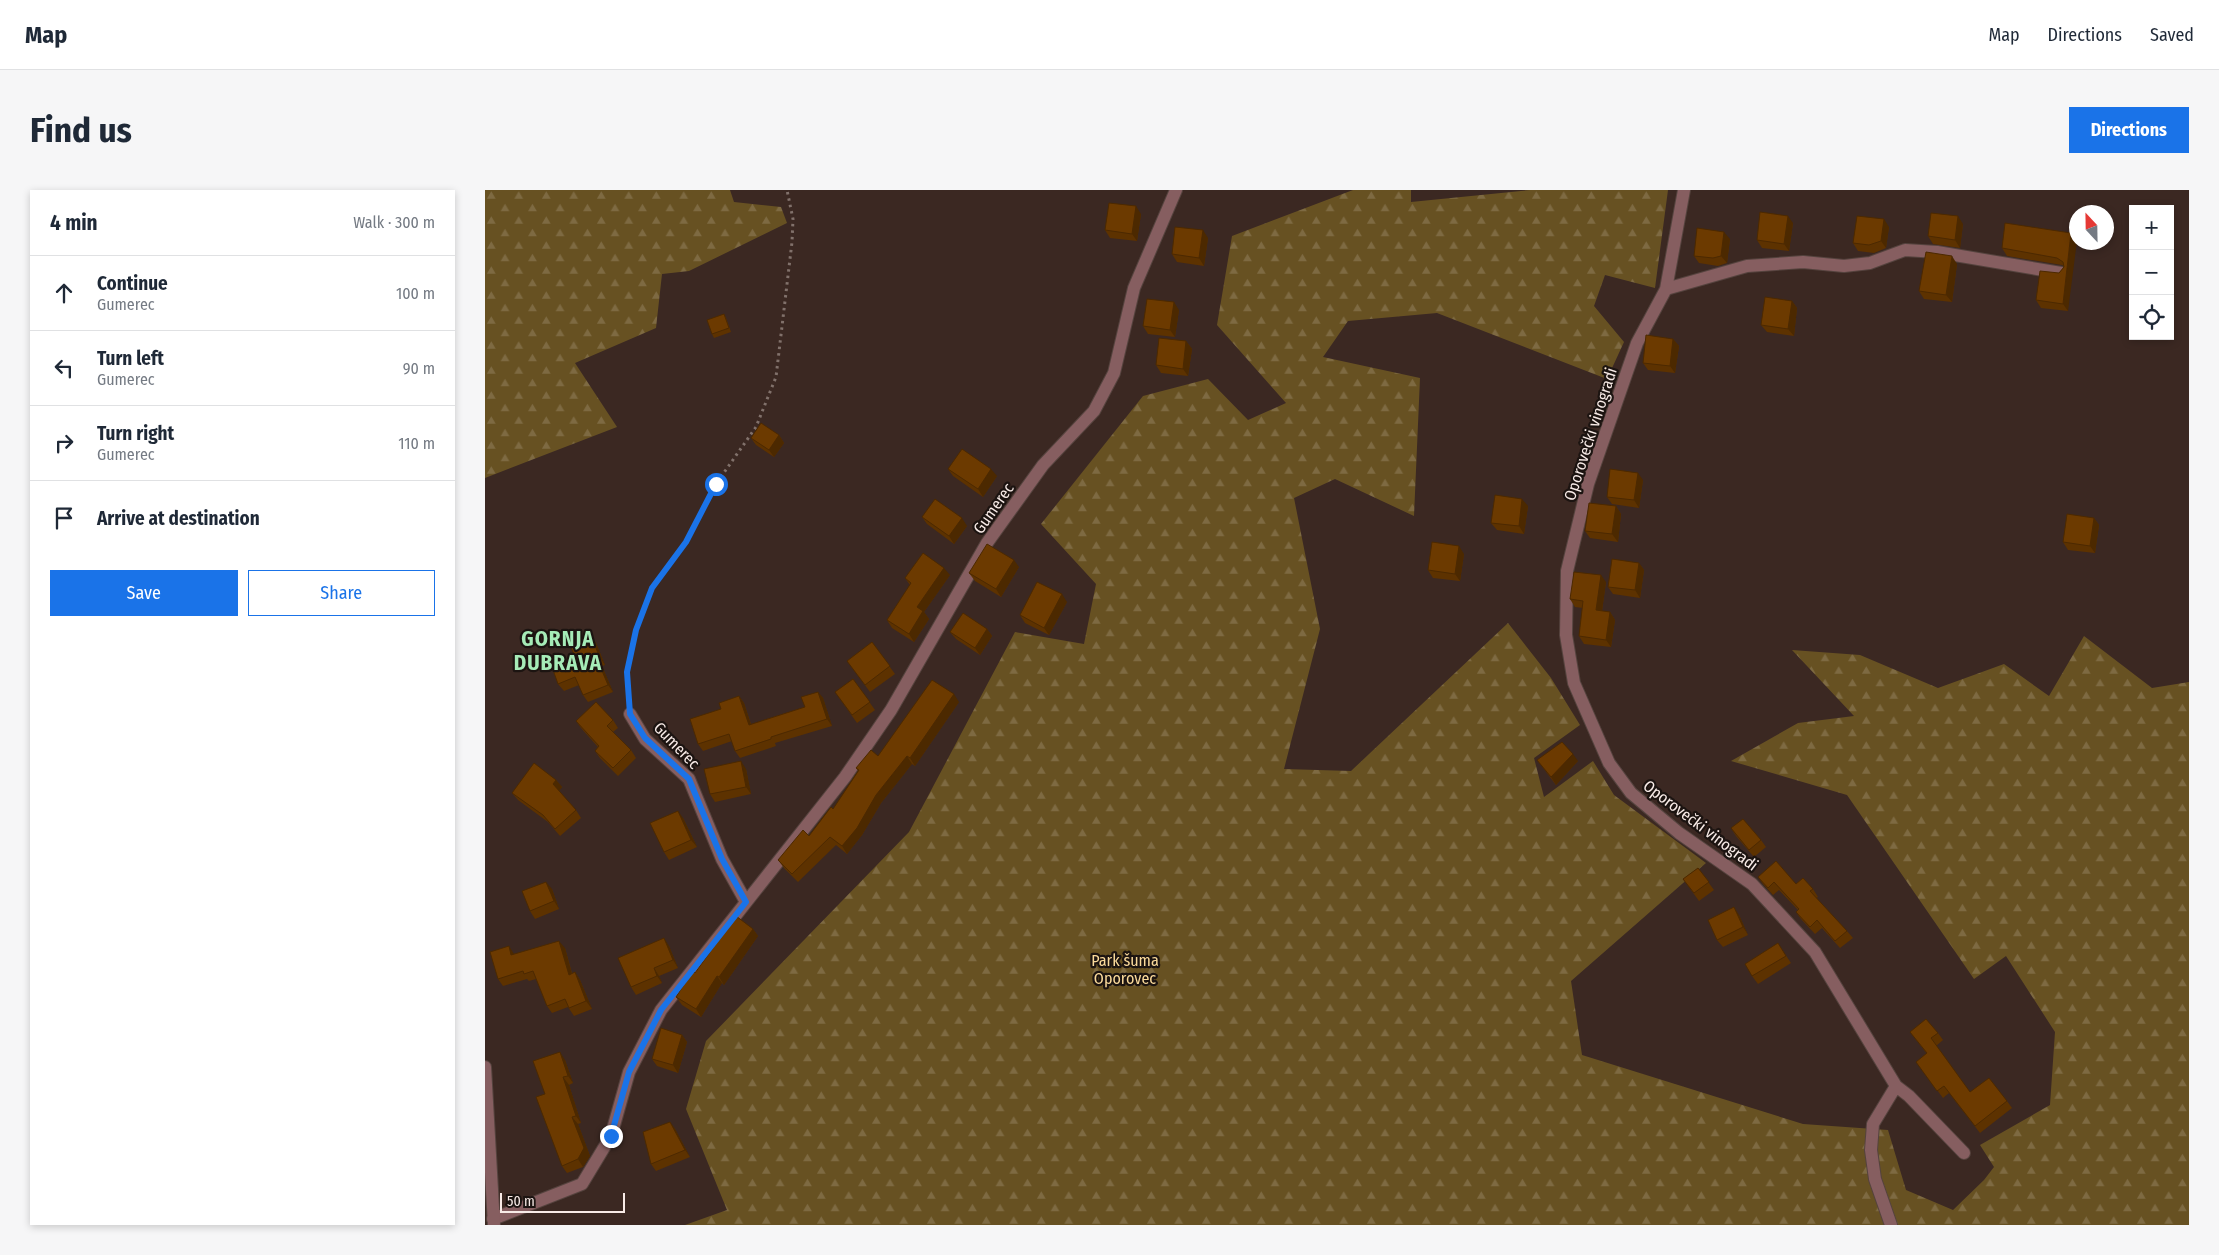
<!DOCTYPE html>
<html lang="en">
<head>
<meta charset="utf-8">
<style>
	:root { --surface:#fff; --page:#f6f6f7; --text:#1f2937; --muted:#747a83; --line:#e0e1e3; --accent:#1a73e8 }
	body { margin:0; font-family:"Fira Sans Condensed",sans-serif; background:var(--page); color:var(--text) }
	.controls { position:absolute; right:15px; top:15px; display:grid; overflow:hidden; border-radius:0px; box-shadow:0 2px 8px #0003 }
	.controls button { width:45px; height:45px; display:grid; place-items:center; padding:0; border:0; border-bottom:1px solid var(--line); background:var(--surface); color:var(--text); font:25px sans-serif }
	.compass { position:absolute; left:1584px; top:15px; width:45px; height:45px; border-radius:50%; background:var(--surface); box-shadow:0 2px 8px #0003; rotate:338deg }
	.scale { position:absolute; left:15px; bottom:12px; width:125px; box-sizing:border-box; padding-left:5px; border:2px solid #f8ebe7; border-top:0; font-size:14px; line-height:18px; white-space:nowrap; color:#f8ebe7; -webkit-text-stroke:4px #1c1411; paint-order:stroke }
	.stop { position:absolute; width:15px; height:15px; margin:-11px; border:4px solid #1a73e8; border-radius:50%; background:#fff }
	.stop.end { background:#1a73e8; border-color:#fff; box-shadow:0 1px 5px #0008 }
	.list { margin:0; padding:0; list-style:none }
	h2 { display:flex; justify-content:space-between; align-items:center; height:65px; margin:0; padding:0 20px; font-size:21px }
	h2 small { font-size:16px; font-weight:400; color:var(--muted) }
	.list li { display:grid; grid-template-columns:32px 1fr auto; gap:15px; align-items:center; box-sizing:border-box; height:75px; padding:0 20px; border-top:1px solid var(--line) }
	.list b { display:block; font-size:19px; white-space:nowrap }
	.list p { margin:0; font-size:16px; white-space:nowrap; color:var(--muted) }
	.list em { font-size:16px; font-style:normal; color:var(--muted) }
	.actions { display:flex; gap:10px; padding:15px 20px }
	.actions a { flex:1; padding:11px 0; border:1px solid var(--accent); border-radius:0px; text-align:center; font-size:18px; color:var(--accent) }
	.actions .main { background:var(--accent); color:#fff }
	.icon { flex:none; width:28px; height:28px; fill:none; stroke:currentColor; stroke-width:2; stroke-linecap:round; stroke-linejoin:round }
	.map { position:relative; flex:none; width:1704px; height:1035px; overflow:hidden; border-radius:0px }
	header { display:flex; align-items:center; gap:30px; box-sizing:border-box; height:70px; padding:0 25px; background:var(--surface); border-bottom:1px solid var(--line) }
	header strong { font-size:24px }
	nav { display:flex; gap:28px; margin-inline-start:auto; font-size:18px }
	.intro { display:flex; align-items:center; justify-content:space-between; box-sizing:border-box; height:120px; padding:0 30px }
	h1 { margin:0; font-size:35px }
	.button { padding:12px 22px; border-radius:0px; background:var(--accent); color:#fff; font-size:18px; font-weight:700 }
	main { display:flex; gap:30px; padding:0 30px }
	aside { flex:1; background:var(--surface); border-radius:0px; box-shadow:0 2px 8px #0003 }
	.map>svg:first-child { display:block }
	.forest { fill:url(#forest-firs) }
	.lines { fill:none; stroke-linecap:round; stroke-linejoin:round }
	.minor-casing { stroke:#55433e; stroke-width:14 }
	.tertiary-casing { stroke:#55433e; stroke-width:14 }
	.path { stroke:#81716b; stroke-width:3; stroke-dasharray:2.5 4; stroke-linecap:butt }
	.minor { stroke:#865e60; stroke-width:12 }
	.tertiary { stroke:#865e60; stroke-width:12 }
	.wall { fill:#5d3200 }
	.shaded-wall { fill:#4c2900 }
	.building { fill:#6c3a00; stroke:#4c2900 }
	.route { stroke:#1a73e8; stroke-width:6 }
	.labels { text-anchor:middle; stroke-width:4.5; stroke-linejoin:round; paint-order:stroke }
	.street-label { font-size:16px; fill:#f8ebe7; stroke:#1c1411 }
	.park-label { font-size:16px; fill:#fbda9b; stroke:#1c1411 }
	.district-label { font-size:21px; font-weight:bold; letter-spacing:1px; fill:#a6ebb7; stroke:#1c1411 }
</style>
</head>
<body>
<header>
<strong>Map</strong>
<nav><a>Map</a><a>Directions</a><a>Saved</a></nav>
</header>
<div class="intro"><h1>Find us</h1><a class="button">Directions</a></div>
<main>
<aside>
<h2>4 min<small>Walk · 300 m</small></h2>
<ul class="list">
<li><svg class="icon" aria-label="ahead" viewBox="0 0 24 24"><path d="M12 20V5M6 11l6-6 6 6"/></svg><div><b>Continue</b><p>Gumerec</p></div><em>100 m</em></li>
<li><svg class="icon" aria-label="left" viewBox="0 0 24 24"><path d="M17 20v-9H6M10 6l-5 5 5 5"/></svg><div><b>Turn left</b><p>Gumerec</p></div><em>90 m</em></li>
<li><svg class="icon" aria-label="right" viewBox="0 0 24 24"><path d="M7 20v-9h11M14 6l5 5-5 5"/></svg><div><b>Turn right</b><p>Gumerec</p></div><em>110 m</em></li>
<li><svg class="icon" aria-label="arrive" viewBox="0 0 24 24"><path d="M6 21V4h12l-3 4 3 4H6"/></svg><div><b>Arrive at destination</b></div></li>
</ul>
<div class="actions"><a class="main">Save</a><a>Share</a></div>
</aside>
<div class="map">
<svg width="1704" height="1035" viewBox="0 0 1704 1035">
	<defs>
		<pattern id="forest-firs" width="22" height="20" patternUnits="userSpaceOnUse" patternTransform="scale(1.25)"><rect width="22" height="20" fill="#675122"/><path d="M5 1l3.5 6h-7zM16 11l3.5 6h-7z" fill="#7e6a42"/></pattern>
	</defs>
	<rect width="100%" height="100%" fill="#3b2822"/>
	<!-- forest -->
	<path class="forest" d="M 0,0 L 245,0 L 249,12 L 296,17 L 302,33 L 204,81 L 177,84 L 171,138 L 90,173 L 132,237 L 0,288 Z
		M 868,0 L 926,0 L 926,12 L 1045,0 L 1183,0 L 1170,98 L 1120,85 L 1109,116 L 1139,152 L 1122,189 L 952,123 L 863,131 L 838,167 L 935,188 L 929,326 L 850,289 L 809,308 L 835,439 L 799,579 L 866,581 L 1023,433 L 1066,488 L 1095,535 L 1049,568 L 1059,607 L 1108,571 L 1129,605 L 1221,673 L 1086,791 L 1097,865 L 1318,934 L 1403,940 L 1421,1000 L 1468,1020 L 1499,990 L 1509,977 L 1495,955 L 1565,915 L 1570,842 L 1521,766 L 1489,789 L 1362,605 L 1246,571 L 1313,533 L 1369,526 L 1307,460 L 1375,465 L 1453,498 L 1519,474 L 1564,506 L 1599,446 L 1667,498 L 1704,492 L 1704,1035 L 200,1035 L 242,1020 L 201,919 L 221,851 L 424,642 L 530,442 L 599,454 L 611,394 L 556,334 L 658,206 L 723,189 L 763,230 L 801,213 L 732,135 L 747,46 Z"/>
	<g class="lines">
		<defs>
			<path id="minor" d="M 1199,0 L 1181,99 L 1152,153 L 1103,294 L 1082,381 L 1081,445 L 1089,493 L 1124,573 L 1146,603 L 1194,643 L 1267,694 L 1330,762 L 1411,896 L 1388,934 L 1386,960 L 1390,989 L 1406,1035
				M 1181,99 L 1262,76 L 1318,72 L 1359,76 L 1385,73 L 1420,60 L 1452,62 L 1576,83
				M 145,524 L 160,549 L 204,589 L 237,669 L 261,712
				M 1411,896 L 1424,906 L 1479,963
				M 8,1029 L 97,994 L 126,946 L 144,882 L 176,820 L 360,587 L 406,520 L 502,353 L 558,275 L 609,221 L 629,183 L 649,98 L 691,0"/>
			<path id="tertiary" d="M 0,877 L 9,1035"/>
		</defs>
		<!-- minor casing -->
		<use href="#minor" class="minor-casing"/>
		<!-- tertiary casing -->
		<use href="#tertiary" class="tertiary-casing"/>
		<!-- path -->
		<path class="path" d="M 144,510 L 142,482 L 151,440 L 167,398 L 201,352 L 231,294 L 271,237 L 291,187 L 307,52 L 308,29 L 302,0"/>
		<!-- minor -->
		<use href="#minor" class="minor"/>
		<!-- tertiary -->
		<use href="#tertiary" class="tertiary"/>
	</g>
	<!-- wall -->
	<path class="wall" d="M 656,24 L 652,51 L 625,48 L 620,40 Z
		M 1308,33 L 1304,61 L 1277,58 L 1272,50 Z
		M 1478,34 L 1475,58 L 1448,54 L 1443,46 Z
		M 1404,37 L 1401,58 L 1389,63 L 1373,61 L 1368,53 Z
		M 1586,43 L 1583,121 L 1556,118 L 1551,110 L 1579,77 L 1579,76 L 1577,75 L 1522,66 L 1517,58 Z
		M 723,48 L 719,76 L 692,72 L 687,64 Z
		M 1245,49 L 1242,73 L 1233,76 L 1214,73 L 1209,66 Z
		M 1472,74 L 1467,112 L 1439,109 L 1434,101 Z
		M 1307,111 L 1312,118 L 1309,146 L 1282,142 L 1276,135 Z
		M 694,120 L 690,147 L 663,144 L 658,136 Z
		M 239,124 L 241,128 L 246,142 L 229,148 L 227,144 Z
		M 1188,149 L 1194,156 L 1190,183 L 1163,180 L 1158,173 Z
		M 701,151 L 707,159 L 703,186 L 676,183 L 671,175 Z
		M 294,245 L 299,253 L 289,267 L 271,255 L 266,248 Z
		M 463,279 L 512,286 L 498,307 L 468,286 Z
		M 1158,290 L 1154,318 L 1127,314 L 1122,307 Z
		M 1043,316 L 1039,344 L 1012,340 L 1006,333 Z
		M 1131,316 L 1136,324 L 1133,352 L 1105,348 L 1100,341 Z
		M 437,327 L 482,336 L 469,354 L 442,334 Z
		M 1609,328 L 1614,335 L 1610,363 L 1583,360 L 1578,352 Z
		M 979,364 L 975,391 L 948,388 L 943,380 Z
		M 1154,373 L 1159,380 L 1155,408 L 1128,404 L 1123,397 Z
		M 534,377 L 516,407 L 490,391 L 484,383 Z
		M 465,385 L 439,422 L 444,429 L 429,452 L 407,438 L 402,430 L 425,395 L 420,388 Z
		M 1121,392 L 1117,421 L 1125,422 L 1130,430 L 1126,457 L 1099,454 L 1094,446 L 1098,418 L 1090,417 L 1085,409 Z
		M 582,412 L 564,445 L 540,433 L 535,425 Z
		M 502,439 L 507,446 L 495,465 L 471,449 L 465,442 Z
		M 106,446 L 111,453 L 120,475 L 117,476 L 128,502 L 103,512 L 98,505 L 94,495 L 79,501 L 73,494 L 90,467 Z
		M 387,452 L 410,484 L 385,502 L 362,471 Z
		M 368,489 L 390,520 L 372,533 L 350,502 Z
		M 333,502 L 338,508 L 347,536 L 290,553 L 291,556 L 255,568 L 250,561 L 247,551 L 218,561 L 213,554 L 236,519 L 254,506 L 259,513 L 266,534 L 320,517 Z
		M 474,512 L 430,576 L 427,574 L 396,613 L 377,645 L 362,664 L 351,655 L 313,692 L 299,678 L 293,670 L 324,646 L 348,619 L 373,581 L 371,578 L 393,566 Z
		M 128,530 L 133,538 L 128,542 L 146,560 L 151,568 L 133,586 L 115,568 L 110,561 L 113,557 L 96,538 L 91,531 Z
		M 1052,570 L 1093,571 L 1071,595 Z
		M 261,579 L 266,604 L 230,612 L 225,604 Z
		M 71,590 L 77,597 L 74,601 L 91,620 L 96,628 L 75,646 L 63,632 L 33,610 L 27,603 Z
		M 198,628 L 212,657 L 184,670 L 179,662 Z
		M 1246,638 L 1276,650 L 1281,657 L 1269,667 L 1251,646 Z
		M 1213,678 L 1229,700 L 1214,711 L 1198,689 Z
		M 1273,687 L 1311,694 L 1328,699 L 1333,707 L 1331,708 L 1362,741 L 1368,748 L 1355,758 L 1337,738 L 1330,744 L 1316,729 L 1311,722 L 1313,720 L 1294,700 L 1288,705 L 1278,694 Z
		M 67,699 L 74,719 L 50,729 L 45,721 Z
		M 1254,725 L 1263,745 L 1238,757 L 1232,750 Z
		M 268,739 L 273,746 L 239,795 L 237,793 L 216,827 L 197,815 L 191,807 L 210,783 Z
		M 184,756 L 193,778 L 174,786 L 177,793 L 151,805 L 146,797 Z
		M 80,758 L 87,783 L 90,782 L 95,790 L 107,819 L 89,826 L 83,817 L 67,823 L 62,816 L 51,789 L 44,791 L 42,789 L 18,796 L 13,789 L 29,764 Z
		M 1298,761 L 1306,773 L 1273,794 L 1267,786 Z
		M 1425,842 L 1453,843 L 1458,850 L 1451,856 L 1485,902 L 1522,911 L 1527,918 L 1495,943 L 1464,903 L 1458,908 L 1431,872 L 1442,864 Z
		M 197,845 L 202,852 L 193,883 L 172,876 L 167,869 Z
		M 80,870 L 88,893 L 84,895 L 96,933 L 93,934 L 105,966 L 98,977 L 82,983 L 77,976 L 60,904 Z
		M 185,932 L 190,939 L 205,967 L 171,981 L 166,974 Z"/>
	<!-- shaded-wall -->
	<path class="shaded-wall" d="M 651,16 L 656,24 L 652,51 L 647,44 Z
		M 1303,26 L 1308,33 L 1304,61 L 1299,54 Z
		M 1473,26 L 1478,34 L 1475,58 L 1470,50 Z
		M 1399,29 L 1404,37 L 1401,58 L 1396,51 Z
		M 718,40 L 723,48 L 719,76 L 714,68 Z
		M 1239,42 L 1245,49 L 1242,73 L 1236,66 Z
		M 1586,43 L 1592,51 L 1583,121 L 1578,114 Z
		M 1467,66 L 1472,74 L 1467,112 L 1461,105 Z
		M 1307,111 L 1312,118 L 1309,146 L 1303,139 Z
		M 689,112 L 694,120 L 690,147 L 685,140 Z
		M 1188,149 L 1194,156 L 1190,183 L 1185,176 Z
		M 701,151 L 707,159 L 703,186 L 698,179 Z
		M 294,245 L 299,253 L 289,267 L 284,260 Z
		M 506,279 L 512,286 L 498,307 L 493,299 Z
		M 1153,283 L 1158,290 L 1154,318 L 1149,310 Z
		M 1037,309 L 1043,316 L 1039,344 L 1034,336 Z
		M 1131,316 L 1136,324 L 1133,352 L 1127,344 Z
		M 477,328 L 482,336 L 469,354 L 464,346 Z
		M 1609,328 L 1614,335 L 1610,363 L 1605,356 Z
		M 974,356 L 979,364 L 975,391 L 970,384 Z
		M 529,370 L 534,377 L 516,407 L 511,399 Z
		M 1154,373 L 1159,380 L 1155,408 L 1150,400 Z
		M 459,378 L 465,385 L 439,422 L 444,429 L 429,452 L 424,444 L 432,417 Z
		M 1116,385 L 1121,392 L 1116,428 L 1111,420 Z
		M 577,404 L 582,412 L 564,445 L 559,438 Z
		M 1125,422 L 1130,430 L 1126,457 L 1121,450 Z
		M 502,439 L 507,446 L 495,465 L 490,458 Z
		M 106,446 L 111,453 L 120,475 L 115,468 Z
		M 112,469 L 117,476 L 128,502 L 123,495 Z
		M 333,502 L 338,508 L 347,536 L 342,529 Z
		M 469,504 L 474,512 L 430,576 L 425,568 Z
		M 254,506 L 259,513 L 268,541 L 264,535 Z
		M 1088,564 L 1093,571 L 1071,595 L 1066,587 Z
		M 422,566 L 427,574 L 396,613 L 377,645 L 362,664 L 357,656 L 391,605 Z
		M 256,571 L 261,579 L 266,604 L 261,597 Z
		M 71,590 L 77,597 L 73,602 L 68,594 Z
		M 193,621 L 198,628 L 212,657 L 206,650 Z
		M 61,692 L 67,699 L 74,719 L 69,711 Z
		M 1249,717 L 1254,725 L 1263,745 L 1258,737 Z
		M 268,739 L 273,746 L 239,795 L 234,787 Z
		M 179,748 L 184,756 L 193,778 L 188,770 Z
		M 74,751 L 80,758 L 89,792 L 84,785 Z
		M 24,756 L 29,764 L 32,772 L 26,765 Z
		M 169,778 L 174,786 L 177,793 L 172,786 Z
		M 90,782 L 95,790 L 107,819 L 101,811 Z
		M 232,786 L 237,793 L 216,827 L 211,819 Z
		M 197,845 L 202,852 L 193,883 L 188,875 Z
		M 75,862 L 80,870 L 88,893 L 83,886 Z
		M 78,887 L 84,895 L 96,933 L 91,926 Z
		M 87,927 L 93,934 L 105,966 L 98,977 L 93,969 Z
		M 185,932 L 190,939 L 205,967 L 200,960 Z"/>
	<!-- building -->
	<path class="building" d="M 624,13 L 651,16 L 647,44 L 620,40 Z
		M 1275,22 L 1303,26 L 1299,54 L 1272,50 Z
		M 1446,23 L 1473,26 L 1470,50 L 1443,46 Z
		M 1372,26 L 1399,29 L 1396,51 L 1384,55 L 1368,53 Z
		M 1520,33 L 1586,43 L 1578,114 L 1551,110 L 1555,81 L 1574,83 L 1579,77 L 1578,72 L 1572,68 L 1517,58 Z
		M 690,37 L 718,40 L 714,68 L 687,64 Z
		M 1212,38 L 1239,42 L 1236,66 L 1228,68 L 1209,66 Z
		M 1441,62 L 1467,66 L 1461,105 L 1434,101 Z
		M 1280,107 L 1307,111 L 1303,139 L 1276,135 Z
		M 662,109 L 689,112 L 685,140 L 658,136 Z
		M 239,124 L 244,138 L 227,144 L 222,130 Z
		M 1161,145 L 1188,149 L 1185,176 L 1158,173 Z
		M 674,148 L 701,151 L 698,179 L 671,175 Z
		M 276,233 L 294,245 L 284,260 L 266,248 Z
		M 477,259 L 506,279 L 493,299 L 463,279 Z
		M 1125,279 L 1153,283 L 1149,310 L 1122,307 Z
		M 1010,305 L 1037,309 L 1034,336 L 1006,333 Z
		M 450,309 L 477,328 L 464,346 L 437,327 Z
		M 1104,313 L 1131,316 L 1127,344 L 1100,341 Z
		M 1582,324 L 1609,328 L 1605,356 L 1578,352 Z
		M 947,352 L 974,356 L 970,384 L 943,380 Z
		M 502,354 L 529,370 L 511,399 L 484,383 Z
		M 438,363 L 459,378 L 432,417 L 438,421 L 424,444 L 402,430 L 426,393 L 420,388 Z
		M 1127,369 L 1154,373 L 1150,400 L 1123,397 Z
		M 1089,382 L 1116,385 L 1111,420 L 1125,422 L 1121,450 L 1094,446 L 1098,411 L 1085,409 Z
		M 552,392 L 577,404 L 559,438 L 535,425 Z
		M 478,423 L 502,439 L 490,458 L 465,442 Z
		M 106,446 L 115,468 L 112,469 L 123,495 L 98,505 L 90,487 L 73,494 L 67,477 L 90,467 L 85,455 Z
		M 387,452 L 405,476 L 380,495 L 362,471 Z
		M 368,489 L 385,512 L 367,525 L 350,502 Z
		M 447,490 L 469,504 L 425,568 L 422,566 L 391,605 L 372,638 L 357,656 L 345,647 L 307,684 L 293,670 L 318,640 L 324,646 L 346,617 L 348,619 L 374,580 L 371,578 L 386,560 L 393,566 Z
		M 333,502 L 342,529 L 286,547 L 286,549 L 250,561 L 244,544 L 213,554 L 205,529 L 236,519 L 234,513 L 254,506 L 264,535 L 320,517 L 316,507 Z
		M 111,512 L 128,530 L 122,536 L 146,560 L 128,578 L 110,561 L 114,556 L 91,531 Z
		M 1077,552 L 1088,564 L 1066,587 L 1052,570 Z
		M 256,571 L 261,597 L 225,604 L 219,579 Z
		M 49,573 L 71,590 L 68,594 L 91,620 L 70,639 L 58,625 L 27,603 Z
		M 193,621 L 206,650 L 179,662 L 165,633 Z
		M 1258,629 L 1276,650 L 1264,660 L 1246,638 Z
		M 1291,671 L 1311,694 L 1318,688 L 1328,699 L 1325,701 L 1362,741 L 1350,751 L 1332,730 L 1325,737 L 1311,722 L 1314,719 L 1289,692 L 1283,698 L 1273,687 Z
		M 1213,678 L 1224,692 L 1209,703 L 1198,689 Z
		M 61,692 L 69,711 L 45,721 L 37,701 Z
		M 1249,717 L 1258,737 L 1232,750 L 1223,730 Z
		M 251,726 L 268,739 L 234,787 L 232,786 L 211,819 L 191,807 L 208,781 L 210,783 Z
		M 179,748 L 188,770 L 169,778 L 172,786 L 146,797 L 133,768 Z
		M 74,751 L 84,785 L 90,782 L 101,811 L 84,818 L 80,809 L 62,816 L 48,781 L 39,784 L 38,781 L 13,789 L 5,762 L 24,756 L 26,765 Z
		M 1293,753 L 1301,766 L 1267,786 L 1260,774 Z
		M 1441,829 L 1453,843 L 1446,848 L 1485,902 L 1504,888 L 1522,911 L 1490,936 L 1459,896 L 1452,901 L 1431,872 L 1442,863 L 1425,842 Z
		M 176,838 L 197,845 L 188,875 L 167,869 Z
		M 75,862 L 83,886 L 78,887 L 91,926 L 87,927 L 99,958 L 93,969 L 77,976 L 51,907 L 60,904 L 48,871 Z
		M 185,932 L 200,960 L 166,974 L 158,942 Z"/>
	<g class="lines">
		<!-- route -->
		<path class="route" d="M 126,946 L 144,882 L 176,820 L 261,712 L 237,669 L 204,589 L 160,548 L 145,524 L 142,482 L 151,440 L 167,398 L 201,352 L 231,294"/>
	</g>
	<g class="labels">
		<!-- street labels -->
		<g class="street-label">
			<text transform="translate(1105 244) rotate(-72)" y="6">Oporovečki vinogradi</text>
			<text transform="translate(508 318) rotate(-55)" y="6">Gumerec</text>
			<text transform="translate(192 555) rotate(46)" y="6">Gumerec</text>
			<text transform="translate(1216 635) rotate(37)" y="6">Oporovečki vinogradi</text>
		</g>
		<!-- park labels -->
		<g class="park-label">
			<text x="640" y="776">Park šuma<tspan x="640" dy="18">Oporovec</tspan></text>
		</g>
		<!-- district labels -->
		<g class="district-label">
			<text x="73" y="456">GORNJA<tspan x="73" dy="24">DUBRAVA</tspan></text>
		</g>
	</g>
</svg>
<div class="controls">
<button>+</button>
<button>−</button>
<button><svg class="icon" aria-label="locate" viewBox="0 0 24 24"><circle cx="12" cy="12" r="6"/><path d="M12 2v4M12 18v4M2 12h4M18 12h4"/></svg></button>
</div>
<svg class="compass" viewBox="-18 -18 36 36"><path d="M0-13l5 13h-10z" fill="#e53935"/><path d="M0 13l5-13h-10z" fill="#747a83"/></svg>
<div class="scale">50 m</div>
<div class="stop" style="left:231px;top:294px"></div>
<div class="stop end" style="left:126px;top:946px"></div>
</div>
</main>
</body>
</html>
